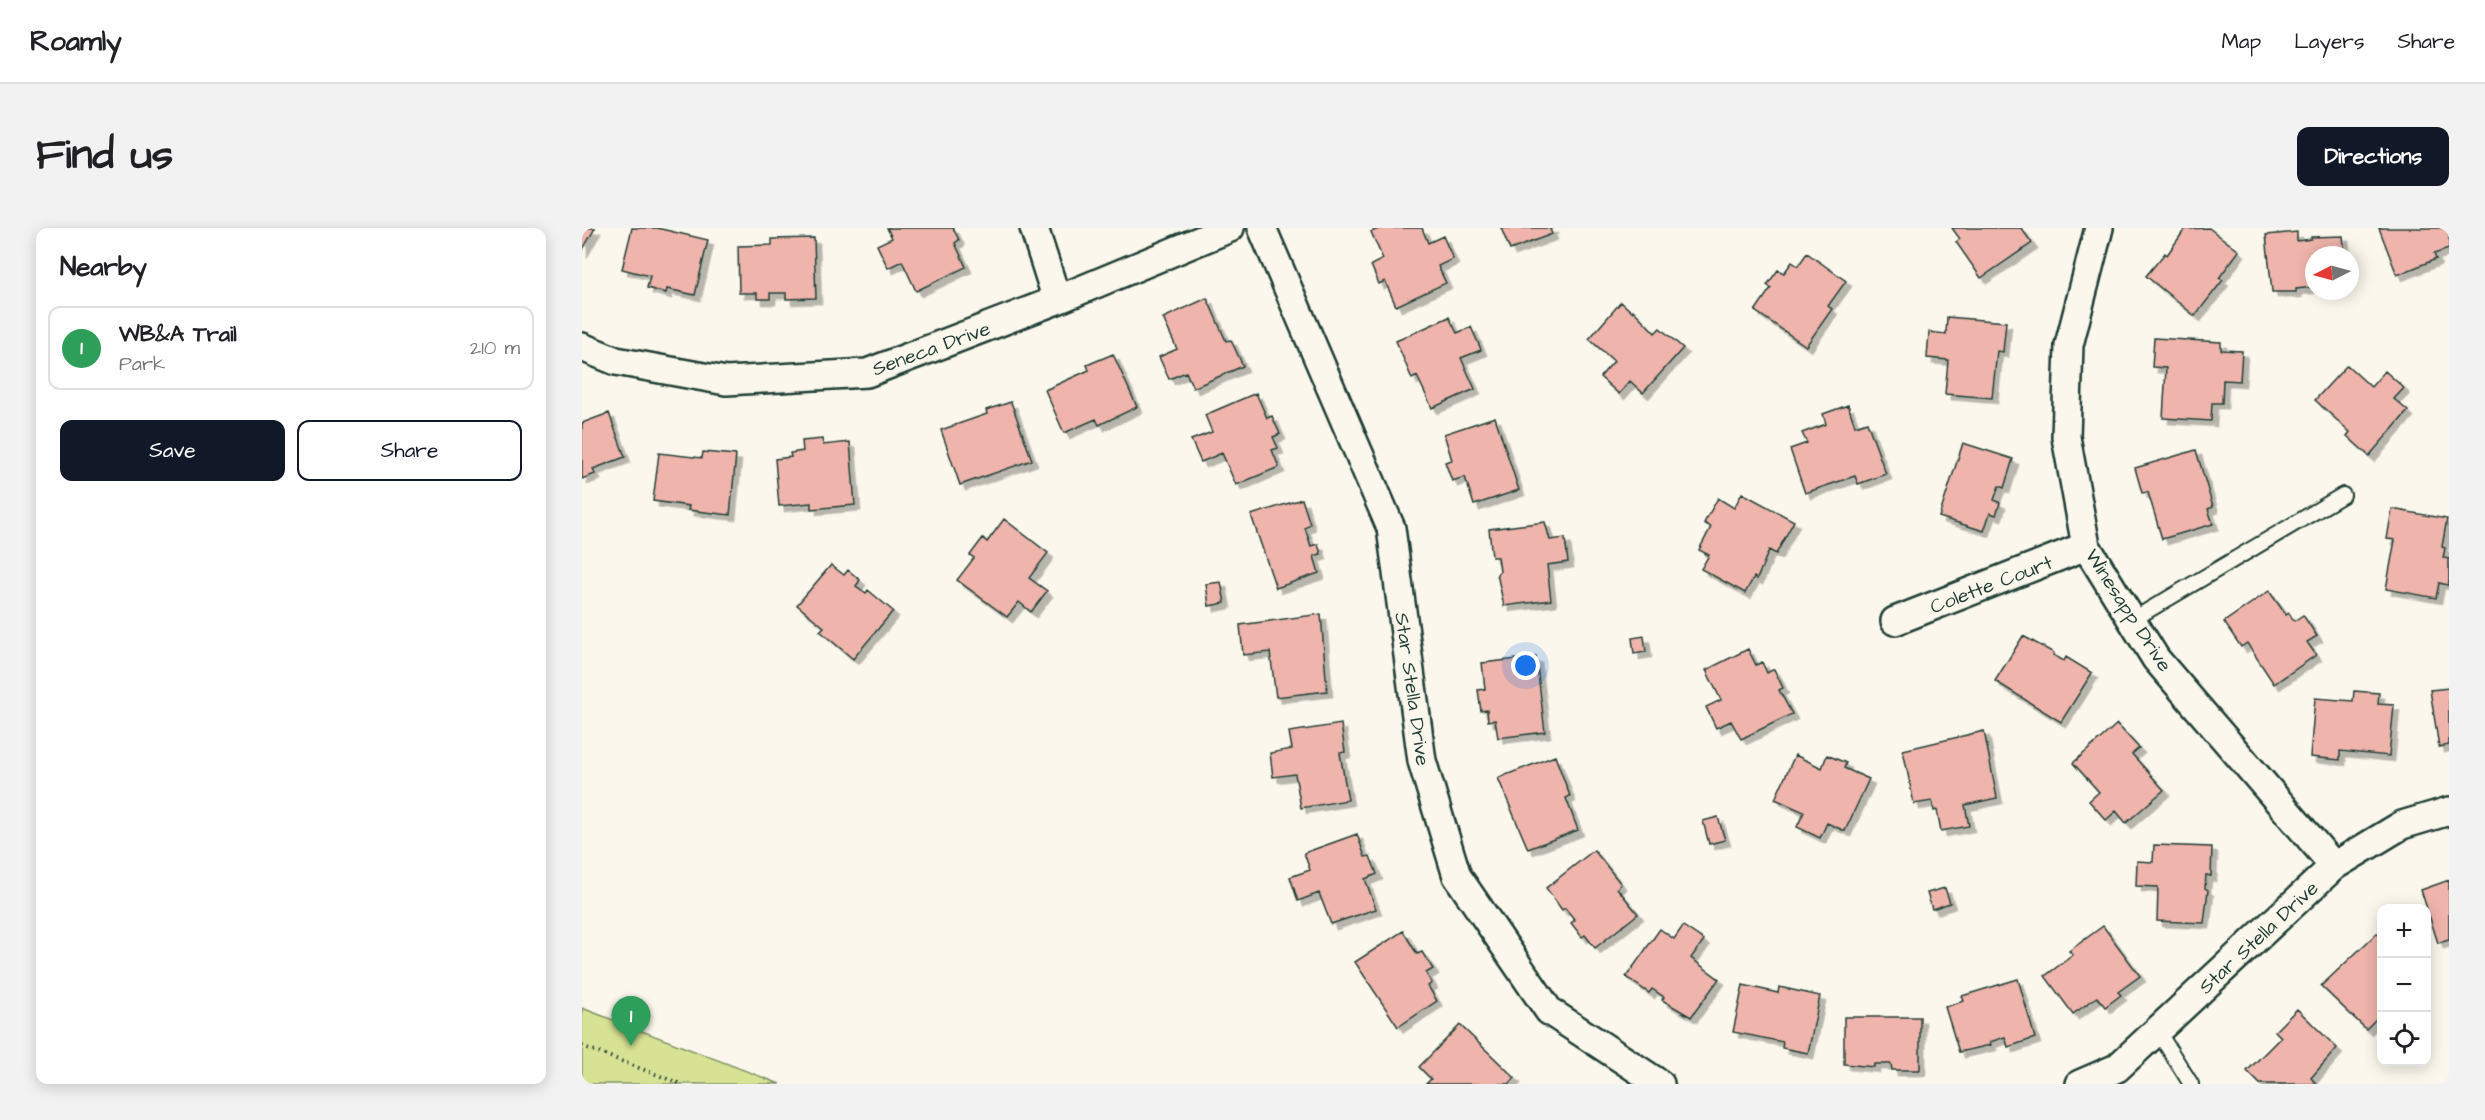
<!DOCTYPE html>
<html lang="en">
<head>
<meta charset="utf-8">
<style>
	:root { --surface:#fff; --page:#f2f2f2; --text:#202124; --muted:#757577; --line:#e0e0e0; --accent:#111827 }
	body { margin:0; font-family:"Architects Daughter",sans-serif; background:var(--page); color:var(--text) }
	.controls { position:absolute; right:18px; bottom:18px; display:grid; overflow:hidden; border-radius:12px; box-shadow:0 3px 15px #0003 }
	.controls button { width:54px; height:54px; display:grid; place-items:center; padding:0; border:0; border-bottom:2px solid var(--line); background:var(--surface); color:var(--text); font:30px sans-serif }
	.compass { position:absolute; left:1723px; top:18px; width:54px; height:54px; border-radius:50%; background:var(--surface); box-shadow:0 3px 15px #0003; rotate:264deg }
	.you { position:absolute; left:944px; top:438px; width:21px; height:21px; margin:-15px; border:4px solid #fff; border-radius:50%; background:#1a73e8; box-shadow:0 0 0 9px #1a73e833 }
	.badge { display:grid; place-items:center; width:39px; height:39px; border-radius:50%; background:var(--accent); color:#fff; font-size:20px; font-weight:700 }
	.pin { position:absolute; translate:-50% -50px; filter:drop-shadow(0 2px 3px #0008) }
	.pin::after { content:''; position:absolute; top:32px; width:21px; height:18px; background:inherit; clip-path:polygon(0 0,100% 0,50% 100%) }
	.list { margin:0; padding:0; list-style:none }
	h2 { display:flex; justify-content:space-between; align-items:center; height:78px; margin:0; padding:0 24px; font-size:26px }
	h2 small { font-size:20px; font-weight:400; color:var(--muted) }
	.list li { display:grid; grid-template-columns:39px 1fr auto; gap:18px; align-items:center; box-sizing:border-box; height:84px; margin:0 12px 12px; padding:0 12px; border:2px solid var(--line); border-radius:12px }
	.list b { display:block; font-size:22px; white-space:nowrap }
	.list p { margin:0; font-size:20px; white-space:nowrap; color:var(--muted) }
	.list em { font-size:20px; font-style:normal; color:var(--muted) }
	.actions { display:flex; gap:12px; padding:18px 24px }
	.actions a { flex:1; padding:14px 0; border:2px solid var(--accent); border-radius:12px; text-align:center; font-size:21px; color:var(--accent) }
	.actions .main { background:var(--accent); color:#fff }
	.icon { flex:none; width:33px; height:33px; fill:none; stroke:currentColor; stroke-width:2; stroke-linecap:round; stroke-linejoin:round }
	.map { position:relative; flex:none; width:1867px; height:856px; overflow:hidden; border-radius:12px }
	header { display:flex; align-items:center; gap:36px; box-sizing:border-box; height:84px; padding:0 30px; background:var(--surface); border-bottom:2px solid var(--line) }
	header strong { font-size:28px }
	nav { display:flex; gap:33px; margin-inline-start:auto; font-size:21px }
	.intro { display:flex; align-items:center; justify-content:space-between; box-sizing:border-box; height:144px; padding:0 36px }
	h1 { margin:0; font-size:42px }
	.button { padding:15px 27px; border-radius:12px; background:var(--accent); color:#fff; font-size:21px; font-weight:700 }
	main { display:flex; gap:36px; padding:0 36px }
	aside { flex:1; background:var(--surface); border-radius:12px; box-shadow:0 3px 15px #0003 }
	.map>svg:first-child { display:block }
	.green { fill:#d7e294; stroke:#7b9064; stroke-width:1.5 }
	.building { fill:#efb4ab; stroke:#1f3d34; stroke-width:1.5; filter:url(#shadow) }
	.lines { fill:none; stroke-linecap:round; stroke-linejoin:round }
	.lane-casing { stroke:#1f3d34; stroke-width:18 }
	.street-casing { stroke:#1f3d34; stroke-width:32 }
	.path { stroke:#1f3d34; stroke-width:4; stroke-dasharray:1.5 4.5; stroke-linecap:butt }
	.lane { stroke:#fbf7ec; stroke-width:14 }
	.street { stroke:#fbf7ec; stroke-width:27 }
	.labels { text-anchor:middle; stroke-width:4.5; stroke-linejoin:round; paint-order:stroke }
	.street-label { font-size:20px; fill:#1f3d34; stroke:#fbf7ec }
</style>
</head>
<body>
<header>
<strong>Roamly</strong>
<nav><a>Map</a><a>Layers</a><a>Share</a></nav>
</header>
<div class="intro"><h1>Find us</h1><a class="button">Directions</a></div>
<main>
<aside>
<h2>Nearby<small></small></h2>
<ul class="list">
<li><span class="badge" style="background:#2e9e5b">1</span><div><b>WB&amp;A Trail</b><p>Park</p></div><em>210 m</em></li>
</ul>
<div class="actions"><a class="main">Save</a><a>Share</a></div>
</aside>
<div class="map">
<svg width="1867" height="856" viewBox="0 0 1867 856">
	<defs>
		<filter id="shadow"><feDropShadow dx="5.5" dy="5.5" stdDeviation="0" flood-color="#0004"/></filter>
	</defs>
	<rect width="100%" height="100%" fill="#fbf7ec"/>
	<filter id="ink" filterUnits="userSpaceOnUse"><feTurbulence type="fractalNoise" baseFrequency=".0167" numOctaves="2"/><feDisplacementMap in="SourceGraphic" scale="12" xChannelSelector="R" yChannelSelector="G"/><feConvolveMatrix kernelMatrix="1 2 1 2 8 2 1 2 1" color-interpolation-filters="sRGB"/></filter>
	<g filter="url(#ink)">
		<!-- green -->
		<path class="green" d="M 0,780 L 198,856 L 0,856 Z"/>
		<!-- building -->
		<path class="building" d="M 0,0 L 13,0 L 0,23 Z
			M 50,0 L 75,0 L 126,12 L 113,67 L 85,61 L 84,65 L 65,60 L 68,48 L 40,41 Z
			M 305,0 L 371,0 L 377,12 L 373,15 L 384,39 L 334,63 L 320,33 L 306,40 L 295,17 L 310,10 Z
			M 799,0 L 840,0 L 846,15 L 861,8 L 871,31 L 856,38 L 864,55 L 814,78 L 803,53 L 797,56 L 789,37 L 801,31 L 789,4 Z
			M 919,0 L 971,0 L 968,1 L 970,6 L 928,22 Z
			M 1370,0 L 1439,0 L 1450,15 L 1399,50 L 1374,14 L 1378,11 Z
			M 1627,0 L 1657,23 L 1637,50 L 1641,52 L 1613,88 L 1564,48 L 1583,25 L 1585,27 L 1603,1 Z
			M 1797,0 L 1867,0 L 1867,21 L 1852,26 L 1854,31 L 1815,47 Z
			M 1715,4 L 1715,13 L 1729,11 L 1729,9 L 1761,8 L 1763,27 L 1732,27 L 1732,59 L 1714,61 L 1714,64 L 1690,64 L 1684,7 Z
			M 232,10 L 234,70 L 204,71 L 204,65 L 188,65 L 188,71 L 175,71 L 175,65 L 157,65 L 156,18 L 190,17 L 190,11 Z
			M 1225,25 L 1264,53 L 1246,78 L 1250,81 L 1224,118 L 1173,83 L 1189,60 L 1185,57 L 1196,42 L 1202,45 L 1210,34 L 1216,38 Z
			M 625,70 L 644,113 L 649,112 L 661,138 L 611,160 L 604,144 L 587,151 L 577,129 L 595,121 L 581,90 Z
			M 1039,74 L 1050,84 L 1051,82 L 1073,105 L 1078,100 L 1101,120 L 1061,165 L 1048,153 L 1037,166 L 1018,149 L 1032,133 L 1007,111 Z
			M 867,89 L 875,105 L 889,99 L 898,119 L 899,122 L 879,130 L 893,161 L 850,180 L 835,148 L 830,151 L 814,113 Z
			M 1365,89 L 1424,94 L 1421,124 L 1415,123 L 1410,170 L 1363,166 L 1366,132 L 1345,130 L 1347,104 L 1364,106 Z
			M 1572,110 L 1639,114 L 1639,122 L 1660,123 L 1658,153 L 1641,152 L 1640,175 L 1630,175 L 1629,193 L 1581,190 L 1584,140 L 1570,139 Z
			M 531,126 L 555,179 L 517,197 L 514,191 L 482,205 L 463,162 L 507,142 L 505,137 Z
			M 1765,137 L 1789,159 L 1803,143 L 1822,160 L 1812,171 L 1826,183 L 1787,228 L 1765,208 L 1768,204 L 1733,172 Z
			M 674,165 L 685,190 L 690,188 L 698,206 L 691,209 L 696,220 L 690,222 L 697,239 L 654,257 L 640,225 L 619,234 L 609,212 L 630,204 L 623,187 Z
			M 429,174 L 450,232 L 378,257 L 359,202 L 405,186 L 404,182 Z
			M 1266,177 L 1273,198 L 1285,194 L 1304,246 L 1276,256 L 1273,248 L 1223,265 L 1208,221 L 1225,215 L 1220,205 L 1244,196 L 1241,186 Z
			M 27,185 L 43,229 L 11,241 L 13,246 L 0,251 L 0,195 Z
			M 913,189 L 937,262 L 892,277 L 883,249 L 870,253 L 863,234 L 870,232 L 862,206 Z
			M 240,211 L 241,217 L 268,214 L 273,277 L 229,281 L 229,275 L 197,278 L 193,231 L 209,229 L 208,225 L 221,223 L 220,213 Z
			M 1381,215 L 1431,231 L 1422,260 L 1417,258 L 1412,272 L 1418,275 L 1414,287 L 1408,285 L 1402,303 L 1357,289 Z
			M 1614,222 L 1631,279 L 1626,281 L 1631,296 L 1580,311 L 1566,264 L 1560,265 L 1553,240 Z
			M 121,224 L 154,227 L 148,287 L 106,282 L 107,278 L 71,273 L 77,225 L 120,230 Z
			M 1160,265 L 1212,293 L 1194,326 L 1187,322 L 1175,351 L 1172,349 L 1163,365 L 1119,341 L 1127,327 L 1117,322 L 1129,299 L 1122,295 L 1136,270 L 1152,280 Z
			M 720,271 L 728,296 L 723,300 L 729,318 L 736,316 L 739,326 L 732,328 L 737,345 L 694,360 L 669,287 Z
			M 1810,281 L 1865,291 L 1860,319 L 1863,320 L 1861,330 L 1867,331 L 1867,353 L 1866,357 L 1857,355 L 1854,370 L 1804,361 L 1813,312 L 1805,311 Z
			M 422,291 L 466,325 L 447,350 L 465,363 L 449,384 L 437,374 L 425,389 L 375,352 L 392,330 L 388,327 L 401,310 L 405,314 Z
			M 963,294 L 968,312 L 983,310 L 986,334 L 965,337 L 969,372 L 922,378 L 915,346 L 918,343 L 916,329 L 910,329 L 907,301 Z
			M 249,337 L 262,347 L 266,342 L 278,352 L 274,358 L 284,365 L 286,362 L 311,383 L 271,431 L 238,403 L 242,399 L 215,377 Z
			M 639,354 L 643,375 L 627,378 L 624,356 Z
			M 1687,363 L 1704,387 L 1707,385 L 1712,393 L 1721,387 L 1735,408 L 1725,414 L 1734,427 L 1692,456 L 1665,415 L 1659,419 L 1642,394 Z
			M 739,386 L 745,463 L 694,469 L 688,424 L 661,427 L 658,397 Z
			M 1062,408 L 1064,424 L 1052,426 L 1050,410 Z
			M 1441,408 L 1472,425 L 1471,427 L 1482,433 L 1484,429 L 1510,445 L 1479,494 L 1413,453 Z
			M 1166,421 L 1174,437 L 1180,434 L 1185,445 L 1192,441 L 1201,460 L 1197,462 L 1210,486 L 1159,511 L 1149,493 L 1134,500 L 1124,479 L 1139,472 L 1124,442 Z
			M 954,429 L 963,504 L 916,510 L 913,492 L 906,493 L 905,482 L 899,483 L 896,462 L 903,461 L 900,435 Z
			M 1867,460 L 1867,517 L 1857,519 L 1848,462 Z
			M 1772,463 L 1797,465 L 1796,476 L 1812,477 L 1807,528 L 1758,523 L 1758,532 L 1728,529 L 1733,470 L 1771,473 Z
			M 759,496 L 763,524 L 758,525 L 766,572 L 719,580 L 713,546 L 691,549 L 688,525 L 710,521 L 707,504 Z
			M 1535,496 L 1557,520 L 1550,526 L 1582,562 L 1544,595 L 1534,583 L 1524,592 L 1507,573 L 1517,564 L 1491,535 Z
			M 1402,503 L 1415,570 L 1383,577 L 1387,598 L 1359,603 L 1355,582 L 1352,583 L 1350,573 L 1332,576 L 1321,522 Z
			M 1213,527 L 1240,540 L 1245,527 L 1264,535 L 1262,540 L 1287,551 L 1263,603 L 1245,595 L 1238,610 L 1215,599 L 1222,584 L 1193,571 Z
			M 973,528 L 988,568 L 984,570 L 996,602 L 946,621 L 916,550 Z
			M 1136,589 L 1143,612 L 1127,616 L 1121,593 Z
			M 775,606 L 783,629 L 788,628 L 795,646 L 783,651 L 794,681 L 749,696 L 737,665 L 716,673 L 708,649 L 728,642 L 722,625 Z
			M 1572,617 L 1630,619 L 1629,648 L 1624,647 L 1623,660 L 1626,662 L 1622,695 L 1575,693 L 1576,659 L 1554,658 L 1555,633 L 1571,634 Z
			M 1012,622 L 1039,656 L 1035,660 L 1056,686 L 1013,720 L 1003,707 L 1000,709 L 989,695 L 993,692 L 983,680 L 980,682 L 964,660 Z
			M 1867,652 L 1867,712 L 1856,715 L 1839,662 Z
			M 1363,660 L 1368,675 L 1350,681 L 1345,665 Z
			M 1101,698 L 1122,712 L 1109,730 L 1137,751 L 1109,789 L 1080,772 L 1082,769 L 1070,761 L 1067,765 L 1044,749 L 1078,701 L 1092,711 Z
			M 1521,698 L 1558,748 L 1536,764 L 1539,767 L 1523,779 L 1515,769 L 1491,786 L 1463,748 L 1491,727 L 1487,723 Z
			M 821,703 L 835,726 L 840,724 L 851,741 L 844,745 L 850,755 L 846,758 L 855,773 L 816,799 L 773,734 Z
			M 1795,705 L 1800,710 L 1800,785 L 1784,801 L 1739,758 Z
			M 1436,751 L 1453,810 L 1426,819 L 1423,809 L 1408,814 L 1409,817 L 1377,824 L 1363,779 L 1382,773 L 1380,768 Z
			M 1161,757 L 1196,765 L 1197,759 L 1238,768 L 1226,825 L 1200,820 L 1201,814 L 1151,804 Z
			M 1715,781 L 1755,820 L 1729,850 L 1735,856 L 1678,856 L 1665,843 L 1699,809 L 1693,803 Z
			M 1262,789 L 1338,789 L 1338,842 L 1310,842 L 1309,836 L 1292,836 L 1292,839 L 1262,836 Z
			M 878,797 L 933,850 L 927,856 L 844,856 L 849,851 L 837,839 Z"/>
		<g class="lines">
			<defs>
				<path id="lane" d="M 1550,392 L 1761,267
					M 1575,802 L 1609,856"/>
				<path id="street" d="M 452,0 L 475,72
					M 680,0 L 809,300 L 840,533 L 875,648 L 967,783 L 1078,856
					M 1517,0 L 1487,117 L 1484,209 L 1504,318 L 1574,431 L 1752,638
					M 0,119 L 34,133 L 144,153 L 285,145 L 475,72 L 648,0
					M 1313,393 L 1504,318
					M 1498,856 L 1535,840 L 1752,638 L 1820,597 L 1867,583"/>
			</defs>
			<!-- lane casing -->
			<use href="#lane" class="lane-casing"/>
			<!-- street casing -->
			<use href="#street" class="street-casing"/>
			<!-- path -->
			<path class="path" d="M 0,818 L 99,856"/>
			<!-- lane -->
			<use href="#lane" class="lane"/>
			<!-- street -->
			<use href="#street" class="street"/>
		</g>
	</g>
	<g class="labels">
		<!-- street labels -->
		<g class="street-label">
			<text transform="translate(349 120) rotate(-20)" y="7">Seneca Drive</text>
			<text transform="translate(1409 356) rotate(-21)" y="7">Colette Court</text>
			<text transform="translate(1547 382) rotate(57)" y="7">Winesapp Drive</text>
			<text transform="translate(831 461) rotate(82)" y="7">Star Stella Drive</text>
			<text transform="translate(1676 709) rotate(-43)" y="7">Star Stella Drive</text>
		</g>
	</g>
</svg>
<div class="controls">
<button>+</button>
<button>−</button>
<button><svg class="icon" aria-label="locate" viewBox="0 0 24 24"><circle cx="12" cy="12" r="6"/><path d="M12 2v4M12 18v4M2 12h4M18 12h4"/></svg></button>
</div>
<svg class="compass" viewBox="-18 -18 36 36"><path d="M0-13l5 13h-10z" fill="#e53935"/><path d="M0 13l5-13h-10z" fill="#757577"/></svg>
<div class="you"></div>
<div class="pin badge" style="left:49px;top:818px;background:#2e9e5b">1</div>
</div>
</main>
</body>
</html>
